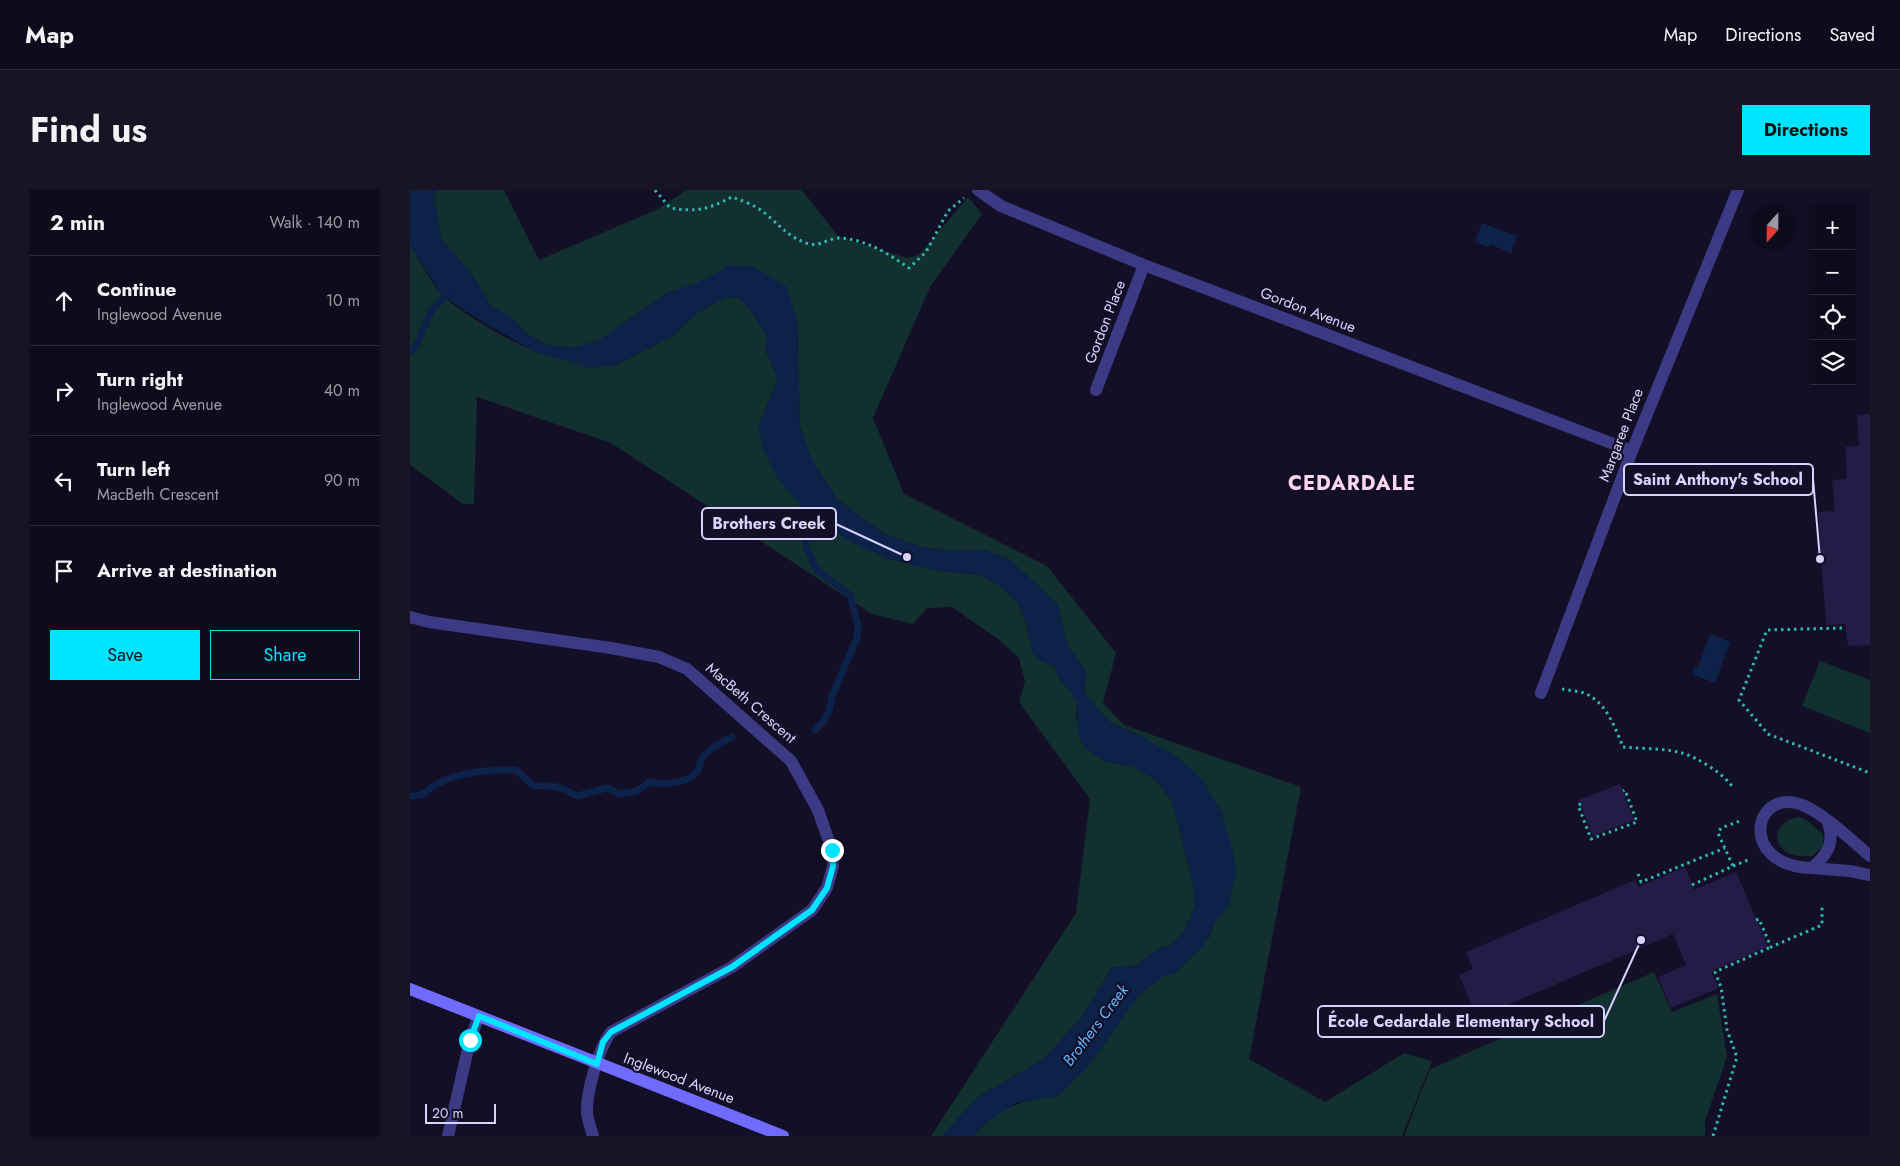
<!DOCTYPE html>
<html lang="en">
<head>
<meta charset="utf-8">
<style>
	:root { --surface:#0e0b1c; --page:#171425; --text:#f1f3f6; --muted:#9b9ba3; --line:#2e2b3b; --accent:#00e5ff }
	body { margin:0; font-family:Jost,sans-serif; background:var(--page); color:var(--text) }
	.controls { position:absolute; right:15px; top:15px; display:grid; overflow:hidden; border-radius:0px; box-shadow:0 1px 4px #0004 }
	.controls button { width:45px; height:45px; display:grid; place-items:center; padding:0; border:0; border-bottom:1px solid var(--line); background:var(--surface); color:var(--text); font:25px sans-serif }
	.compass { position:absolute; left:1340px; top:15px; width:45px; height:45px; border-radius:50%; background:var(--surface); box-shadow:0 1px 4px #0004; rotate:201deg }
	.scale { position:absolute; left:15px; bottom:12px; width:71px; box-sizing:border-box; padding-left:5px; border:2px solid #d9d4ff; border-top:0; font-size:14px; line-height:18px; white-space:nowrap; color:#d9d4ff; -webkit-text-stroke:4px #130f26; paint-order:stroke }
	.stop { position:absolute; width:15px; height:15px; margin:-11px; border:4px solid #00e5ff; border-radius:50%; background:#fff }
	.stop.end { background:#00e5ff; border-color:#fff; box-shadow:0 1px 5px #0008 }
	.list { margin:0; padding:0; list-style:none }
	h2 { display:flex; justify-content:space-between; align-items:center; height:65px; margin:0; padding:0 20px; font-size:21px }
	h2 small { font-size:16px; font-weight:400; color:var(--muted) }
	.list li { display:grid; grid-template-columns:32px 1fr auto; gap:15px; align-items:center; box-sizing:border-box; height:90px; padding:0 20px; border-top:1px solid var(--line) }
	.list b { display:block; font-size:19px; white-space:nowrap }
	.list p { margin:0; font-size:16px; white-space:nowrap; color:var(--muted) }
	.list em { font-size:16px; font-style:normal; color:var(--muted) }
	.actions { display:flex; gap:10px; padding:15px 20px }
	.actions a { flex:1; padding:11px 0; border:1px solid var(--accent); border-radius:0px; text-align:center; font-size:18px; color:var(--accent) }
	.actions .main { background:var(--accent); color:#111 }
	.icon { flex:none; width:28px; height:28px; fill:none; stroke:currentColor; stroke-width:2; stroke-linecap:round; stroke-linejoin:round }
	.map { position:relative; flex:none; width:1460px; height:946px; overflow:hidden; border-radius:0px }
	header { display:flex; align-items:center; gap:30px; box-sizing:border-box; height:70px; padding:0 25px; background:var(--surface); border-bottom:1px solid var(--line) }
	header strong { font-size:24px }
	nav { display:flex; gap:28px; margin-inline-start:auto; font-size:18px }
	.intro { display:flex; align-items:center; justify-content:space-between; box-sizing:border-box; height:120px; padding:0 30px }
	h1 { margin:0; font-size:35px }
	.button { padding:12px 22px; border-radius:0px; background:var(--accent); color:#111; font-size:18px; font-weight:700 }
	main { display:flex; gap:30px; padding:0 30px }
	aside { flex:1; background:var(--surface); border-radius:0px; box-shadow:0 1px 4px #0004 }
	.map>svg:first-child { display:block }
	.green { fill:#12302f }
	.water { fill:#0c2248 }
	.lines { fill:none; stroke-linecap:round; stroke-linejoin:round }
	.stream { stroke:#0c2248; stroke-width:7 }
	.building { fill:#241b47 }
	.path { stroke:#2fb8b0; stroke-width:3; stroke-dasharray:2.5 4; stroke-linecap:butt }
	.lane { stroke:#3d3a85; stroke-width:12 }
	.street { stroke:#3d3a85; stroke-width:12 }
	.secondary { stroke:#6f6bff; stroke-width:12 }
	.route { stroke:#00e5ff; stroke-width:6 }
	.labels { text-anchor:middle; stroke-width:4.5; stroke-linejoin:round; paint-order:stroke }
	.street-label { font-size:15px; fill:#d9d4ff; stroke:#130f26 }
	.water-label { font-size:16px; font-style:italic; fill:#62b6ff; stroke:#130f26 }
	.district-label { font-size:20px; font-weight:bold; letter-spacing:1px; fill:#ffd6f0; stroke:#130f26 }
	.leader { fill:none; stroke:#d9d4ff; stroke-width:2 }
	.callout-dot { fill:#d9d4ff; stroke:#130f26; stroke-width:2 }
	.callout { fill:#130f26; stroke:#d9d4ff; stroke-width:2 }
	.callout-label { font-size:16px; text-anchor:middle; font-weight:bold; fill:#d9d4ff }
</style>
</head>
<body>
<header>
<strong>Map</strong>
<nav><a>Map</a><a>Directions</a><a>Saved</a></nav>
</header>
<div class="intro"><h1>Find us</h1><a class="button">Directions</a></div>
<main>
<aside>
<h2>2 min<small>Walk · 140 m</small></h2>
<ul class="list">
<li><svg class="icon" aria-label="ahead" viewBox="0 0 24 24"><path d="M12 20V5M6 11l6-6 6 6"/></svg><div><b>Continue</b><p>Inglewood Avenue</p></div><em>10 m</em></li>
<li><svg class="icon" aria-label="right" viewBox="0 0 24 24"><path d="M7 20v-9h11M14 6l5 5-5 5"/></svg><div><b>Turn right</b><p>Inglewood Avenue</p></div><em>40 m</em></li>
<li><svg class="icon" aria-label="left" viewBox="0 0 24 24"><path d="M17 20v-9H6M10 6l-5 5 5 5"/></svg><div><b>Turn left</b><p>MacBeth Crescent</p></div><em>90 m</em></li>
<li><svg class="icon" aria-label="arrive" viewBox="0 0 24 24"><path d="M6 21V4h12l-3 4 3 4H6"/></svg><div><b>Arrive at destination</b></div></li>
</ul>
<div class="actions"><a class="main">Save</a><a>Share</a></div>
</aside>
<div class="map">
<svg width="1460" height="946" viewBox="0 0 1460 946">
	<rect width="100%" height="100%" fill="#130f26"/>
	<!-- green -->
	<path class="green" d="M 26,0 L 94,0 L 129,70 L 248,19 L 276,0 L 392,0 L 428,46 L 497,68 L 509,65 L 558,7 L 572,24 L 520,97 L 463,228 L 494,304 L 637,376 L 706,463 L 693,513 L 714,535 L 891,597 L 839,869 L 915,912 L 994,863 L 1022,871 L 992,946 L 564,946 C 588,917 613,909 648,906 L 728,806 L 752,786 L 765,783 L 799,747 L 804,734 L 818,716 L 733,547 L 699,532 L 674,503 L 676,481 L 658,456 L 647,414 L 599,369 L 574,360 L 543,361 L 510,357 L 473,343 L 428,310 L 402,270 L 390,237 L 387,131 L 376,97 L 287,93 L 257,103 L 190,150 L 165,158 L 138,155 L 119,146 L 101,127 L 81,117 L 62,85 L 31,49 L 24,10 Z
		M 0,50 L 2,58 C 11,72 20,91 31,104 C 50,123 109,158 135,164 L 206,175 L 262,146 L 288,122 L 316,107 L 331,109 L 343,123 L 357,146 L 355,159 L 368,189 L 348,237 L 476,368 L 529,381 L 566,384 L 588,394 L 607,412 L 616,433 L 622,461 L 628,469 L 644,476 L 649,490 L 657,497 L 667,512 L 666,527 L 694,571 L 725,577 L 746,590 L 760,608 L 767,629 L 784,698 L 784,718 L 773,744 L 759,756 L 749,758 L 728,775 L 702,778 L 670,829 L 635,868 L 568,907 L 532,946 L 521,946 L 666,723 L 680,609 L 609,512 L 615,491 L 609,468 L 588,449 L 542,417 L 517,418 L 503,434 L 462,424 L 201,253 L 67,207 L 64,314 L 53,314 L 0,275 Z
		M 1410,471 L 1460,490 L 1460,543 L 1392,516 Z
		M 1389,627 L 1396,630 L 1413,644 L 1413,657 L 1402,666 C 1394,666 1382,667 1375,661 C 1358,647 1372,628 1389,627 Z
		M 1244,782 L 1262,822 L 1307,804 L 1317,867 L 1295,931 L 1295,946 L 994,946 L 1020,879 Z"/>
	<!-- water -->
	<path class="water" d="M 0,0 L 26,0 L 24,10 L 31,49 L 62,85 L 81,117 L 101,127 L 119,146 L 138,155 L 165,158 L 190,150 L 257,103 L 287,93 L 321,75 L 345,77 L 377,97 L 387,131 L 390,237 L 402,270 L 428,310 L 473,343 L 510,357 L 543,361 L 574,360 L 599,369 L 647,414 L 658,456 L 676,481 L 674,503 L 699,532 L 733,547 L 771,570 L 793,590 L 812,623 L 824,666 L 826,683 L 818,716 L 804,734 L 793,757 L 765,783 L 752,787 L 728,806 L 679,876 L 648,906 L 608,912 L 573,935 L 564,946 L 532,946 L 568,907 L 635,868 L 670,829 L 702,778 L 728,775 L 749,758 L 759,756 L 773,744 L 784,718 L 784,698 L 767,629 L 760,608 L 746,590 L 725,577 L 694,571 L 675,558 L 668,545 L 667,512 L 657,497 L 649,490 L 644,476 L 628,469 L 622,461 L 616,433 L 607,412 L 588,394 L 566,384 L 529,381 L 476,368 L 437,350 L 393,318 L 368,289 L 353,258 L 348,237 L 368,189 L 355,159 L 357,146 L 343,123 L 331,109 L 316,107 L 288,122 L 262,146 L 206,175 L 180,178 L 123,161 L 55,121 L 31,104 L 2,58 L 0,50 Z
		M 1072,33 L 1107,46 L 1101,63 L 1080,54 L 1078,57 L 1065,52 Z
		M 1300,444 L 1320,452 L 1305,493 L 1284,485 L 1282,482 L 1284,478 L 1288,477 Z"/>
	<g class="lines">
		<!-- stream -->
		<path class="stream" d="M 0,162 L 5,158 L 22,119 L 41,101
			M 400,314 L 395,339 L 396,357 L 407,380 L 440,405 L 448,436 L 447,448 L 422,506 L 419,521 L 414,531 L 405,540
			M 0,606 C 19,605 13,602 27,594 C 48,582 83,579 106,580 L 124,596 C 142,594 151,597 167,606 L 197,598 L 210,604 L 227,601 L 239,592 C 253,595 277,594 287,582 C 290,578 290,571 293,567 C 300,558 312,552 322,547"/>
	</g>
	<!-- building -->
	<path class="building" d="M 1460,224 L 1460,455 L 1438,456 L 1435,434 L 1416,435 L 1408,322 L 1425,321 L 1422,290 L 1437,289 L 1435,257 L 1449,256 L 1447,225 Z
		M 1210,594 L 1224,630 L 1183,646 L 1169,610 Z
		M 1275,677 L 1284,700 L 1326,682 L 1358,757 L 1301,781 L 1309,798 L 1261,818 L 1248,787 L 1276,775 L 1263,744 L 1084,821 L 1085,824 L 1068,831 L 1049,785 L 1063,779 L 1056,762 L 1225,690 L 1228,697 Z"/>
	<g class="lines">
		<!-- path -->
		<path class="path" d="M 245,0 L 260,18 C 288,22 296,20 322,7 C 333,11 347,16 356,24 C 370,36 380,48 399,54 C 409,57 419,48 429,48 C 456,49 477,63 499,78 L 516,62 L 538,21 L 554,8
			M 1432,438 L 1357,440 L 1329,510 L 1358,544 L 1460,583
			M 1152,499 C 1158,500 1165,501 1171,502 C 1195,509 1205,537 1213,557 C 1232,559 1253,558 1272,563 C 1287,567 1316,585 1323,598
			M 1171,614 L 1168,615 L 1181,649 L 1227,632 L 1215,600 L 1213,601
			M 1323,676 L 1338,670
			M 1228,684 L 1231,692 L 1315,658
			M 1282,695 L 1323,676 L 1308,643 L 1311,638 L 1330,631
			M 1346,730 L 1349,729 L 1361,757 L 1412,735 L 1412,715
			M 1303,946 L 1327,867 L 1317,840 L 1311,797 L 1305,782 L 1361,757"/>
		<!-- lane -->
		<path class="lane" d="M 1418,632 C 1425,653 1418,664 1402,678 C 1324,676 1344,589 1399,618 C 1421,630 1441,650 1460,666
			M 1402,678 L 1440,681 L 1460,685
			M 38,946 L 60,850 L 69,826"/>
		<!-- street -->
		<path class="street" d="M 568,0 L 591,16 L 734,75 L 1222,261
			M 686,200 L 734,75
			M 0,427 L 19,432 L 201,458 L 249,467 L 277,479 L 381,571 L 408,620 L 422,660 L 423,676 L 417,698 L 402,720 L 322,777 L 201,842 C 189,858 176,902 177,923 C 178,931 181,939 183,946
			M 1131,503 L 1222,261 L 1328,0"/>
		<!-- secondary -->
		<path class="secondary" d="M 0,799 L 373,946"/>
	</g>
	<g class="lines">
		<!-- route -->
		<path class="route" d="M 60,850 L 69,826 L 187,874 L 193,852 L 201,842 L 322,777 L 402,720 L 417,698 L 423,676 L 422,660"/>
	</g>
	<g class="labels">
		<!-- street labels -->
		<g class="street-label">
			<text transform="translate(898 120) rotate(21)" y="5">Gordon Avenue</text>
			<text transform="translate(695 132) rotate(-69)" y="5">Gordon Place</text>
			<text transform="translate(1211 245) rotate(-69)" y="5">Margaree Place</text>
			<text transform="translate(341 513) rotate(41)" y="5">MacBeth Crescent</text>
			<text transform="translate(269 888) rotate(21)" y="5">Inglewood Avenue</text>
		</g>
		<!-- water labels -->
		<g class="water-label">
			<text transform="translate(685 835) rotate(-53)" y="6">Brothers Creek</text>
		</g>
		<!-- district labels -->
		<g class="district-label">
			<text x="942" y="300">CEDARDALE</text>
		</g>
	</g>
	<!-- callouts -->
	<path class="leader" d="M1410 369L1403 289M497 367L426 334M1231 750L1194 831"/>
	<g class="callout-dot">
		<circle cx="1410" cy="369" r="5"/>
		<circle cx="497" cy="367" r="5"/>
		<circle cx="1231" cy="750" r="5"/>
	</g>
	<g class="callout">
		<rect x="1214" y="274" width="189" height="31" rx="5"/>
		<rect x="292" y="318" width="134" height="31" rx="5"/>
		<rect x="908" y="816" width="286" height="31" rx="5"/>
	</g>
	<g class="callout-label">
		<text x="1308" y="295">Saint Anthony's School</text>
		<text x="359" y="339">Brothers Creek</text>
		<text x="1051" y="837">École Cedardale Elementary School</text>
	</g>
</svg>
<div class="controls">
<button>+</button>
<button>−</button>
<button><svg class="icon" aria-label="locate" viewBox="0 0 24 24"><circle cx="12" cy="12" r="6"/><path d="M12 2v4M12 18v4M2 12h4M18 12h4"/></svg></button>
<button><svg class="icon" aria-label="layers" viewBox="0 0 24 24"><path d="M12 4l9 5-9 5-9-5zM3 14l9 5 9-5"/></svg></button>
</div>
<svg class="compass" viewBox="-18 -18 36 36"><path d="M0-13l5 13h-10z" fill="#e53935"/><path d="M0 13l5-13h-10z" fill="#9b9ba3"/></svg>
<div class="scale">20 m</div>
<div class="stop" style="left:60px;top:850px"></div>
<div class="stop end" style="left:422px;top:660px"></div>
</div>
</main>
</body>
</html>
